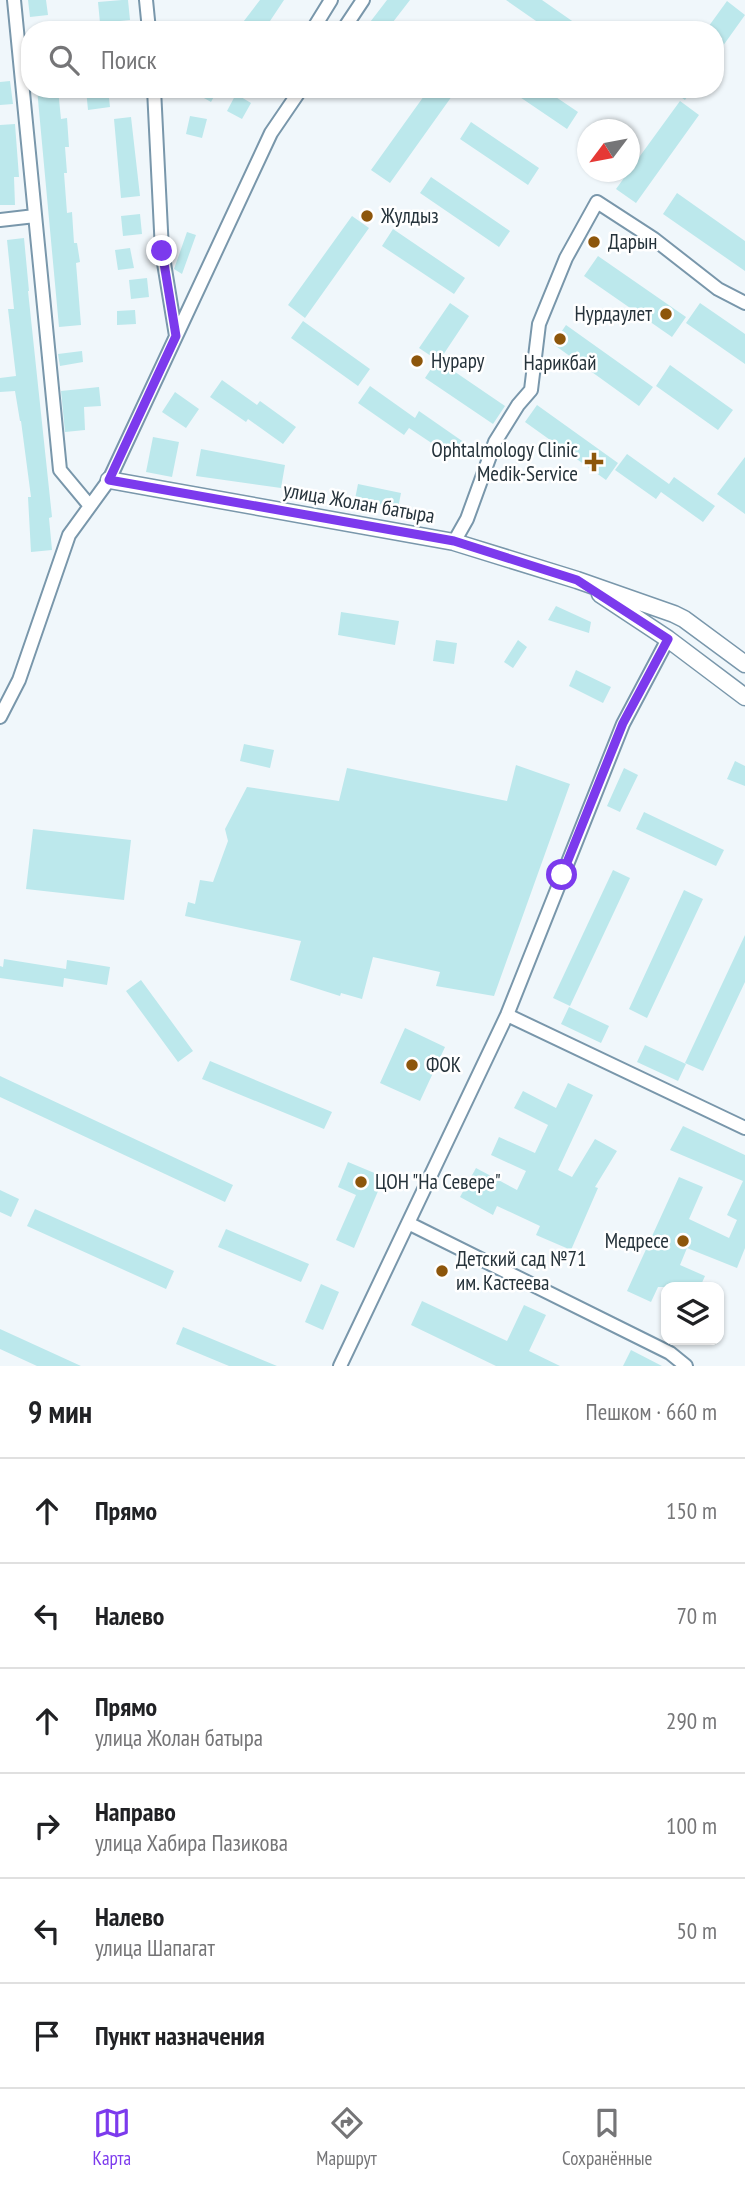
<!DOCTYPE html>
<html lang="ru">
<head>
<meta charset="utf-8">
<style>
	:root { --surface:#fff; --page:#f6f6f6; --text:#202124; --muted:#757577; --line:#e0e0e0; --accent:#7c3aed }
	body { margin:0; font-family:"PT Sans Narrow",sans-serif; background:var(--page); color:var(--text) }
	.controls { position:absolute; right:21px; bottom:21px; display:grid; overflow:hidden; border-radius:14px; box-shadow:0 2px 5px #0004 }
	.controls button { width:63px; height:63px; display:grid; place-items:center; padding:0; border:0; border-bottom:2px solid var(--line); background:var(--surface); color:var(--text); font:35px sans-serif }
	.compass { position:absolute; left:577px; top:119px; width:63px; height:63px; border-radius:50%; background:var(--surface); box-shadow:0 2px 5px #0004; rotate:238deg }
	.stop { position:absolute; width:21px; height:21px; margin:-16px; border:5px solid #7c3aed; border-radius:50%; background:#fff }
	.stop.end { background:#7c3aed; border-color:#fff; box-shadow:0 2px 7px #0008 }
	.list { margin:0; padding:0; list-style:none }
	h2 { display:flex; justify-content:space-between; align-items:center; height:91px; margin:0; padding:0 28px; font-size:30px }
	h2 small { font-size:23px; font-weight:400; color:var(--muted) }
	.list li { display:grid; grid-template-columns:46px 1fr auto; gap:21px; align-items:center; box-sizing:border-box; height:105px; padding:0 28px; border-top:2px solid var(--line) }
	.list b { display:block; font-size:26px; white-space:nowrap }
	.list p { margin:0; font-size:23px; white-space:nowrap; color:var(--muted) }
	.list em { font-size:23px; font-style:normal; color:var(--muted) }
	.icon { flex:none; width:38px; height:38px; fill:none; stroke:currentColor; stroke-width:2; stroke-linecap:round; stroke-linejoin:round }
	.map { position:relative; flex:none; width:745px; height:1366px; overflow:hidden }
	.search { position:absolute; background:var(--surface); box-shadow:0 2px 5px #0004; left:21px; right:21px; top:21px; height:77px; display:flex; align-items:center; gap:18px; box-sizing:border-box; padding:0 24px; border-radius:28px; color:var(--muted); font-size:26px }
	.sheet { height:721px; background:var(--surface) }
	nav { display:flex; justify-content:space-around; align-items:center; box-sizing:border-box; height:98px; border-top:2px solid var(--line); background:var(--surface); font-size:19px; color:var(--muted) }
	nav a { display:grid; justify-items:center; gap:4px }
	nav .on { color:var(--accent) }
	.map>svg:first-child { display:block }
	.building { fill:#bce8ec }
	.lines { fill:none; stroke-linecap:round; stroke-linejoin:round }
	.street-casing { stroke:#7997ab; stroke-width:16 }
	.secondary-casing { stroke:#7997ab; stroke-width:19 }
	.street { stroke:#fff; stroke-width:12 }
	.secondary { stroke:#fff; stroke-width:16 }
	.route { stroke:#7c3aed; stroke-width:9 }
	.poi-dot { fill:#8d560b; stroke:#fff; stroke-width:2.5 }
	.labels { text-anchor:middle; stroke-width:5; stroke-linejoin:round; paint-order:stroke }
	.poi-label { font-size:21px; fill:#26333b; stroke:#fff; text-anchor:start }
	.street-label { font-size:21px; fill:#26333b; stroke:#fff }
</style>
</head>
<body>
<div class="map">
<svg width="745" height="1366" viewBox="0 0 745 1366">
	<rect width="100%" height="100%" fill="#f0f7fb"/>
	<!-- building -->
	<path class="building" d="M 28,0 L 46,0 L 48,15 L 30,17 Z
		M 122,0 L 128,0 L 130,20 L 100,23 L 98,2 Z
		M 260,0 L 284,0 L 264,30 L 237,30 Z
		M 387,0 L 410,0 L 393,22 L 396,23 L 391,30 L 364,30 Z
		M 506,0 L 542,0 L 585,30 L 549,30 Z
		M 727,1 L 745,15 L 715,57 L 715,30 L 706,30 Z
		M 10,81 L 13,104 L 0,105 L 0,82 Z
		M 37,89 L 58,89 L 61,119 L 67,118 L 69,147 L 65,147 L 67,173 L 64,173 L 67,213 L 72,212 L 74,243 L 77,243 L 80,262 L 76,263 L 81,325 L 59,327 Z
		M 86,89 L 108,89 L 110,107 L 88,110 Z
		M 188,89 L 218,89 L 211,102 Z
		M 429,89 L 457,89 L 390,183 L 371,170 Z
		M 508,89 L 544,89 L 578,112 L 567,129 Z
		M 670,89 L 692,89 L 685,100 Z
		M 236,94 L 251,103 L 242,119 L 227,111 Z
		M 680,101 L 699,115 L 636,203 L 616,189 Z
		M 190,116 L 207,119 L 202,138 L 186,134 Z
		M 131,117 L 140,196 L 121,198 L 114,119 Z
		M 471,122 L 539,168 L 528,185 L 460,139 Z
		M 15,124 L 19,177 L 14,177 L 15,205 L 0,205 L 0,125 Z
		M 431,177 L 510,231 L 499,247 L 420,193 Z
		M 677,193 L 745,241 L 745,271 L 663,214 Z
		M 140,214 L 142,234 L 123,236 L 121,216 Z
		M 352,216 L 369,228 L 305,318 L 288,305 Z
		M 393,229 L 465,278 L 454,294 L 382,246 Z
		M 187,232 L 196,235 L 182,274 L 174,269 Z
		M 24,238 L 29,291 L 28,291 L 52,517 L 49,518 L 52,550 L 31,552 L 28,497 L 31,497 L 21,421 L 20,421 L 15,391 L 0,392 L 0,378 L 16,376 L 8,309 L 14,309 L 7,240 Z
		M 130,248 L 134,268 L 118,270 L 115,250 Z
		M 598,256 L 686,317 L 672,337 L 584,276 Z
		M 147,278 L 149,297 L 131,299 L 129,280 Z
		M 450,303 L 469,316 L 439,361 L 505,406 L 493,424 L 425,378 L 437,360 L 419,348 Z
		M 700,303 L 745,334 L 745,364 L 686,323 Z
		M 135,310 L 136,324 L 117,325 L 117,311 Z
		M 303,321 L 370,369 L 358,386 L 291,338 Z
		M 566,325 L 653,387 L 639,406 L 553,344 Z
		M 82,351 L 83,362 L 60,366 L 58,354 Z
		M 670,365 L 733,410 L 718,430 L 656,386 Z
		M 222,380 L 257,405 L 260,401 L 296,427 L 283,444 L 248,419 L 246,422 L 210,397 Z
		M 370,386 L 415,418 L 419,411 L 465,443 L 454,458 L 409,428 L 404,435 L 358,403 Z
		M 99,387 L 101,406 L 84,407 L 85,430 L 65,432 L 61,391 Z
		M 175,392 L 199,409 L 186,428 L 162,412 Z
		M 537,405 L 618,463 L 606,480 L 525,422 Z
		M 153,437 L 179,442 L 172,477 L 146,472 Z
		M 201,449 L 285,465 L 281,488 L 196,476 Z
		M 627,454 L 669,484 L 674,477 L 715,506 L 703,522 L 661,492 L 656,499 L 615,470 Z
		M 745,457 L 745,514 L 717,494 Z
		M 358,484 L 401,493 L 398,508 L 355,499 Z
		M 556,606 L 591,622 L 589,633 L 548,620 Z
		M 341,612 L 399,621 L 395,645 L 338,635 Z
		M 436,640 L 457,643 L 454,664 L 433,661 Z
		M 518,640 L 527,647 L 513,668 L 504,662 Z
		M 576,670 L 611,687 L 603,703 L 569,686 Z
		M 244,744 L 274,750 L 270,768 L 240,761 Z
		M 735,761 L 745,766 L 745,786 L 727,779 Z
		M 516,765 L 570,784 L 494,996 L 436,986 L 440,972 L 373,957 L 362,999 L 341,993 L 340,996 L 290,980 L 301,941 L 185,916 L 188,902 L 195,904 L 200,880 L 213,882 L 228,841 L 225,829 L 247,787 L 339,801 L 347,768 L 507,801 Z
		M 624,768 L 638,775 L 620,812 L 607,806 Z
		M 644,812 L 724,850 L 716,866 L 636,829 Z
		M 33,829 L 131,840 L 124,900 L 26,889 Z
		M 613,870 L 630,878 L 570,1006 L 553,998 Z
		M 684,890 L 703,899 L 647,1018 L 629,1009 Z
		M 745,935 L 745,982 L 703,1071 L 685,1063 Z
		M 4,959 L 66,969 L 67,960 L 110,967 L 107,985 L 64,978 L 63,987 L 0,978 L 0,966 L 3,967 Z
		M 141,980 L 193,1051 L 178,1062 L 126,991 Z
		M 569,1007 L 609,1026 L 601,1043 L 561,1024 Z
		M 405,1028 L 445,1047 L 420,1101 L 380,1083 Z
		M 645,1045 L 686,1064 L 678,1081 L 637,1062 Z
		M 210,1061 L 332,1112 L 324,1129 L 202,1079 Z
		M 0,1076 L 233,1185 L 225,1202 L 0,1097 Z
		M 568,1083 L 593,1095 L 558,1170 L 572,1177 L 595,1139 L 617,1151 L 595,1187 L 598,1188 L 571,1250 L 536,1235 L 540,1226 L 497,1206 L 493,1215 L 460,1197 L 476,1168 L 517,1190 L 526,1171 L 491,1155 L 499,1137 L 535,1153 L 548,1125 L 514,1108 L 523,1091 L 556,1108 Z
		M 683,1126 L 745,1155 L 745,1248 L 737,1268 L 687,1248 L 680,1265 L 705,1276 L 700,1287 L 658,1287 L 651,1302 L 627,1291 L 679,1177 L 703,1187 L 689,1219 L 729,1238 L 737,1220 L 727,1215 L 743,1181 L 670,1150 Z
		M 348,1162 L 384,1177 L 354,1248 L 336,1240 L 356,1195 L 338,1187 Z
		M 0,1190 L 19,1199 L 11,1217 L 0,1212 Z
		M 35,1209 L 174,1271 L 166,1289 L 27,1226 Z
		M 226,1229 L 309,1264 L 301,1282 L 218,1247 Z
		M 321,1284 L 339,1292 L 323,1330 L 305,1322 Z
		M 422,1301 L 507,1341 L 524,1305 L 546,1315 L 529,1351 L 560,1366 L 496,1366 L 411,1325 Z
		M 183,1327 L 277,1366 L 229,1366 L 176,1344 Z
		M 0,1329 L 81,1366 L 37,1366 L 0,1349 Z
		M 631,1350 L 662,1366 L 623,1366 Z"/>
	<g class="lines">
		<defs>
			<path id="street" d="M 14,0 L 60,470 L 90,506
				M 146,0 L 149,30
				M 317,30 L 315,26 L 331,0
				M 343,30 L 363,0
				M 154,89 L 162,251 L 176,336
				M 0,220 L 35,216
				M 454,542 L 467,519 L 495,442 L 518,405 L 531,390 L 539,324 L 566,258 L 597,202 L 654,239 L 718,289 L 745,303
				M 0,717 L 19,680 L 69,535 L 109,480 L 271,133 L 301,89
				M 507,1015 L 745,1128
				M 408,1223 L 670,1353 L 686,1366
				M 340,1366 L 507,1015 L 623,724 L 668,639"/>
			<path id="secondary" d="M 109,480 L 454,542 L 577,580 L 674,614 L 684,619 L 745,664
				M 600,594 L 668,639 L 745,697"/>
		</defs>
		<!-- street casing -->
		<use href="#street" class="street-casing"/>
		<!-- secondary casing -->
		<use href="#secondary" class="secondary-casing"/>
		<!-- street -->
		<use href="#street" class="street"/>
		<!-- secondary -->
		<use href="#secondary" class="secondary"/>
	</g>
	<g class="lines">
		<!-- route -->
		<path class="route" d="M 162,251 L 176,336 L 109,480 L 454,541 L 577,580 L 668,639 L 623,723 L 562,875"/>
	</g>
	<!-- markers -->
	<g class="poi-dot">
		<circle cx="367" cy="216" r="7"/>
		<circle cx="594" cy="242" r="7"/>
		<circle cx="666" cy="314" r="7"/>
		<circle cx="560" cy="339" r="7"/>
		<circle cx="417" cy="361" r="7"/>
		<path d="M590.5 451.5h7v7h7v7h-7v7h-7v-7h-7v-7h7z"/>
		<circle cx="412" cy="1065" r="7"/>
		<circle cx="361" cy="1182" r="7"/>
		<circle cx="683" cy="1241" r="7"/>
		<circle cx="442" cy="1271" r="7"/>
	</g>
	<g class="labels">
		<!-- poi labels -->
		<g class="poi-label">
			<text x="381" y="223">Жулдыз</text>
			<text x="608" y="249">Дарын</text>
			<text x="652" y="321" text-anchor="end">Нурдаулет</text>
			<text x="431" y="368">Нурару</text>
			<text x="560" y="370" text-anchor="middle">Нарикбай</text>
			<text x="578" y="457" text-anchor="end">Ophtalmology Clinic<tspan x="578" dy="24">Medik-Service</tspan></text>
			<text x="426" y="1072">ФОК</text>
			<text x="375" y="1189">ЦОН "На Севере"</text>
			<text x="669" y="1248" text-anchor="end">Медресе</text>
			<text x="456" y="1266">Детский сад №71<tspan x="456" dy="24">им. Кастеева</tspan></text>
		</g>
		<!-- street labels -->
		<g class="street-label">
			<text transform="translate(359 503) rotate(10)" y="7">улица Жолан батыра</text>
		</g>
	</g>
</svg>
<div class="controls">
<button><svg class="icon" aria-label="layers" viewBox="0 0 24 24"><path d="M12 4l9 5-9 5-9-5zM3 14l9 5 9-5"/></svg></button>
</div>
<svg class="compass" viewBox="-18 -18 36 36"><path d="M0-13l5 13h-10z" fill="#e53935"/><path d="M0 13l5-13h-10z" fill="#757577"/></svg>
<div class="stop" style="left:562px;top:875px"></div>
<div class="stop end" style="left:162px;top:251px"></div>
<div class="search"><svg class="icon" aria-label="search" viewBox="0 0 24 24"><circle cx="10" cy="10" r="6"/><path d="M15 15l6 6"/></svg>Поиск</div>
</div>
<section class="sheet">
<h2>9 мин<small>Пешком · 660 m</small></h2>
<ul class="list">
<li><svg class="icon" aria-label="ahead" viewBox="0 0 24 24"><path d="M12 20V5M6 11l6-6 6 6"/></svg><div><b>Прямо</b></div><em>150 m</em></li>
<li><svg class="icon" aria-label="left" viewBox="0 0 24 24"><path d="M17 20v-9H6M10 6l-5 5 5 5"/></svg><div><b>Налево</b></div><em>70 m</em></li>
<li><svg class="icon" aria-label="ahead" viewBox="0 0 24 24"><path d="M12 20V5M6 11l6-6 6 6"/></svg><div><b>Прямо</b><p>улица Жолан батыра</p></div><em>290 m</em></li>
<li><svg class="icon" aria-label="right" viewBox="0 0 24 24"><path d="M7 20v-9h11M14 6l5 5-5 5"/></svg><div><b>Направо</b><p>улица Хабира Пазикова</p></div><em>100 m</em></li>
<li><svg class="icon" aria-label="left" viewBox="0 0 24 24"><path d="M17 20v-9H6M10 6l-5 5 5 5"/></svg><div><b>Налево</b><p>улица Шапагат</p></div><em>50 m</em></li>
<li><svg class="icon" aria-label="arrive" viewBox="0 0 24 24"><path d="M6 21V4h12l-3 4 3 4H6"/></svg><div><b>Пункт назначения</b></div></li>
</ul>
</section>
<nav>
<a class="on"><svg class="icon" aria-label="map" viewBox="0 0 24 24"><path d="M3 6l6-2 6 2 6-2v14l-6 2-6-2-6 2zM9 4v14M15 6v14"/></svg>Карта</a>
<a><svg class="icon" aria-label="directions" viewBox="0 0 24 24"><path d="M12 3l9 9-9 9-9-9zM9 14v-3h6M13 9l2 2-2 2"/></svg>Маршрут</a>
<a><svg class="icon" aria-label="saved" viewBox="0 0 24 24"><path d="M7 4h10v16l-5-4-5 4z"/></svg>Сохранённые</a>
</nav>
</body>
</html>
